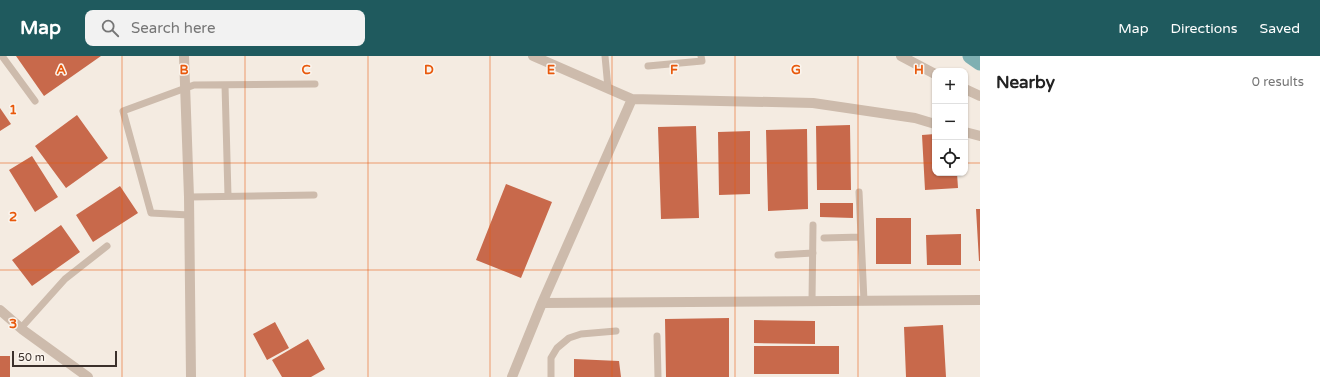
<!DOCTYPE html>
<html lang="en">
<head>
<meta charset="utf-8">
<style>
	:root { --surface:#fff; --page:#f2f2f2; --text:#222; --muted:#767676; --line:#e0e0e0; --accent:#1f5a5e }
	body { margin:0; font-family:"Varela Round",sans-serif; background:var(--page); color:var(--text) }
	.controls { position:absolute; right:12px; top:12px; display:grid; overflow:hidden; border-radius:8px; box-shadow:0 1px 3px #0004 }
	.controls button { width:36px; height:36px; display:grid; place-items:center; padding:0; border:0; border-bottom:1px solid var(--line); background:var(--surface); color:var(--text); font:20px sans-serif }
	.scale { position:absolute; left:12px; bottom:10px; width:105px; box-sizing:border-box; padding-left:4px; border:2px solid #3b302b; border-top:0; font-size:11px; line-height:14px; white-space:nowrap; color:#3b302b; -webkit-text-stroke:3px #fbf5ee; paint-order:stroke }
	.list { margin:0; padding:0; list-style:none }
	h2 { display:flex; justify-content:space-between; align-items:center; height:52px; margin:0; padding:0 16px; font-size:17px }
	h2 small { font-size:13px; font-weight:400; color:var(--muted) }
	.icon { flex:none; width:22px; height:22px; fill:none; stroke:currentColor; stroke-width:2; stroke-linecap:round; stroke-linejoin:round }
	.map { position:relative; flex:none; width:980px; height:321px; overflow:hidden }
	header { display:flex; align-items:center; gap:24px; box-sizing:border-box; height:56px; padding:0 20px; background:var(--accent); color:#fff }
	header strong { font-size:19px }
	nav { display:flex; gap:22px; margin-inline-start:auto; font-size:14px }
	.search { width:280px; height:36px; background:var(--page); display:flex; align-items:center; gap:10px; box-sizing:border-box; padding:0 14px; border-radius:8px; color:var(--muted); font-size:15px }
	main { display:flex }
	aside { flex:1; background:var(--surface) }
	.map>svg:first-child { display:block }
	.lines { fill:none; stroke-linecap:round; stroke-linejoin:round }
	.canal { stroke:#7fb0b2; stroke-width:15 }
	.building { fill:#c8694b }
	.service { stroke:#cdbbac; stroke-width:7 }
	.minor { stroke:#cdbbac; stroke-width:10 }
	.tertiary { stroke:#cdbbac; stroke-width:10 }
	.grid { fill:none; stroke:#e8590c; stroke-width:1; stroke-opacity:0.55 }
	.grid-label { font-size:13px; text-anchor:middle; font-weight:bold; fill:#e8590c; stroke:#fbf5ee; stroke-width:3; stroke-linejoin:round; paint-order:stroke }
</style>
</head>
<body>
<header>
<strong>Map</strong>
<div class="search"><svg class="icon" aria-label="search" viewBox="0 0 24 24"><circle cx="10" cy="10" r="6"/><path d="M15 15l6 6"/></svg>Search here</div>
<nav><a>Map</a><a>Directions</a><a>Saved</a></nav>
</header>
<main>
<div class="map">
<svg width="980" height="321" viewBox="0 0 980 321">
	<rect width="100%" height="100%" fill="#f4ebe1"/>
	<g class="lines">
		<!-- canal -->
		<path class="canal" d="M 970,0 L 980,7"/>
	</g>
	<!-- building -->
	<path class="building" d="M 16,0 L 101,0 L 44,40 Z
		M 0,52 L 11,68 L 0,75 Z
		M 77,59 L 108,102 L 66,132 L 35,90 Z
		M 850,69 L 851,134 L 817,134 L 816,70 Z
		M 696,70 L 699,162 L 661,163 L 658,71 Z
		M 807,73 L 808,153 L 768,155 L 766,74 Z
		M 750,75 L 750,138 L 719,139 L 718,76 Z
		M 935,78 L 935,117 L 957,117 L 958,132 L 925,134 L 922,79 Z
		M 32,100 L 58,141 L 35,156 L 9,114 Z
		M 506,128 L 552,146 L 521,222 L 476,204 Z
		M 120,130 L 138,157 L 93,186 L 76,159 Z
		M 820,147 L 853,147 L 853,162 L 820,161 Z
		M 976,153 L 980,153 L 980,205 L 979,205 Z
		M 876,162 L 911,162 L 911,208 L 876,208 Z
		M 61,169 L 80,196 L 32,230 L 12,204 Z
		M 961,178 L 961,209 L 927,209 L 926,179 Z
		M 729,262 L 729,321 L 666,321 L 665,263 Z
		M 754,264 L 815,265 L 815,288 L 754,287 Z
		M 275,266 L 289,292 L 267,304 L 253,278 Z
		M 943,269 L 946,321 L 906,321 L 904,271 Z
		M 308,283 L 325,313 L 311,321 L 282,321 L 272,304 Z
		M 754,290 L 839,290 L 839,318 L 754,318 Z
		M 0,300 L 10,300 L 10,321 L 0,321 Z
		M 574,303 L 619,305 L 621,321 L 574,321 Z"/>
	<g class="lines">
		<!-- service -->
		<path class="service" d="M 2,0 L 35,45
			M 605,0 L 608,32
			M 648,10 L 702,5 L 701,0
			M 225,29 L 228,140
			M 859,136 L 864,245
			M 189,141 L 314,139
			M 189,159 L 151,157 L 123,55 L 194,29 L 315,28
			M 824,182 L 861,181
			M 778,199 L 813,197
			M 812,245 L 813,169
			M 21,272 L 65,223 L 107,190
			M 657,280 L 658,321
			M 551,321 L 551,302 L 557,292 L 569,282 L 581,278 L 616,275"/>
		<!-- minor -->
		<path class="minor" d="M 533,0 L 632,43 L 813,47 L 915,62 L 935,68
			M 901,0 L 935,18
			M 965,33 L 980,40
			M 965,76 L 980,80
			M 542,247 L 980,244
			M 0,254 L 23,274 L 88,321
			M 512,321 L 542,247 L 632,43"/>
		<!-- tertiary -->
		<path class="tertiary" d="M 184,0 L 189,141 L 191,321"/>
	</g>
	<!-- grid -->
	<path class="grid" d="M 122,0 L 122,321M 245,0 L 245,321M 368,0 L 368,321M 490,0 L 490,321M 612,0 L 612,321M 735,0 L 735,321M 858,0 L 858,321M 0,107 L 935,107M 965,107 L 980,107M 0,214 L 980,214"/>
	<g class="grid-label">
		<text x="61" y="18">A</text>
		<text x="184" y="18">B</text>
		<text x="306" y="18">C</text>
		<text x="429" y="18">D</text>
		<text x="551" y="18">E</text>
		<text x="674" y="18">F</text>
		<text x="796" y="18">G</text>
		<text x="919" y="18">H</text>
		<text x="13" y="58">1</text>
		<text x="13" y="165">2</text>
		<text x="13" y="272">3</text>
	</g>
</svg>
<div class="controls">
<button>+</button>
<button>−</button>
<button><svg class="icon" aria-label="locate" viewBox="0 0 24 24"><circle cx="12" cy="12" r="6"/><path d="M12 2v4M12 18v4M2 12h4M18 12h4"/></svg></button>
</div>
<div class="scale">50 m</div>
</div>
<aside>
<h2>Nearby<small>0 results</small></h2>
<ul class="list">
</ul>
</aside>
</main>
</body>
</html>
